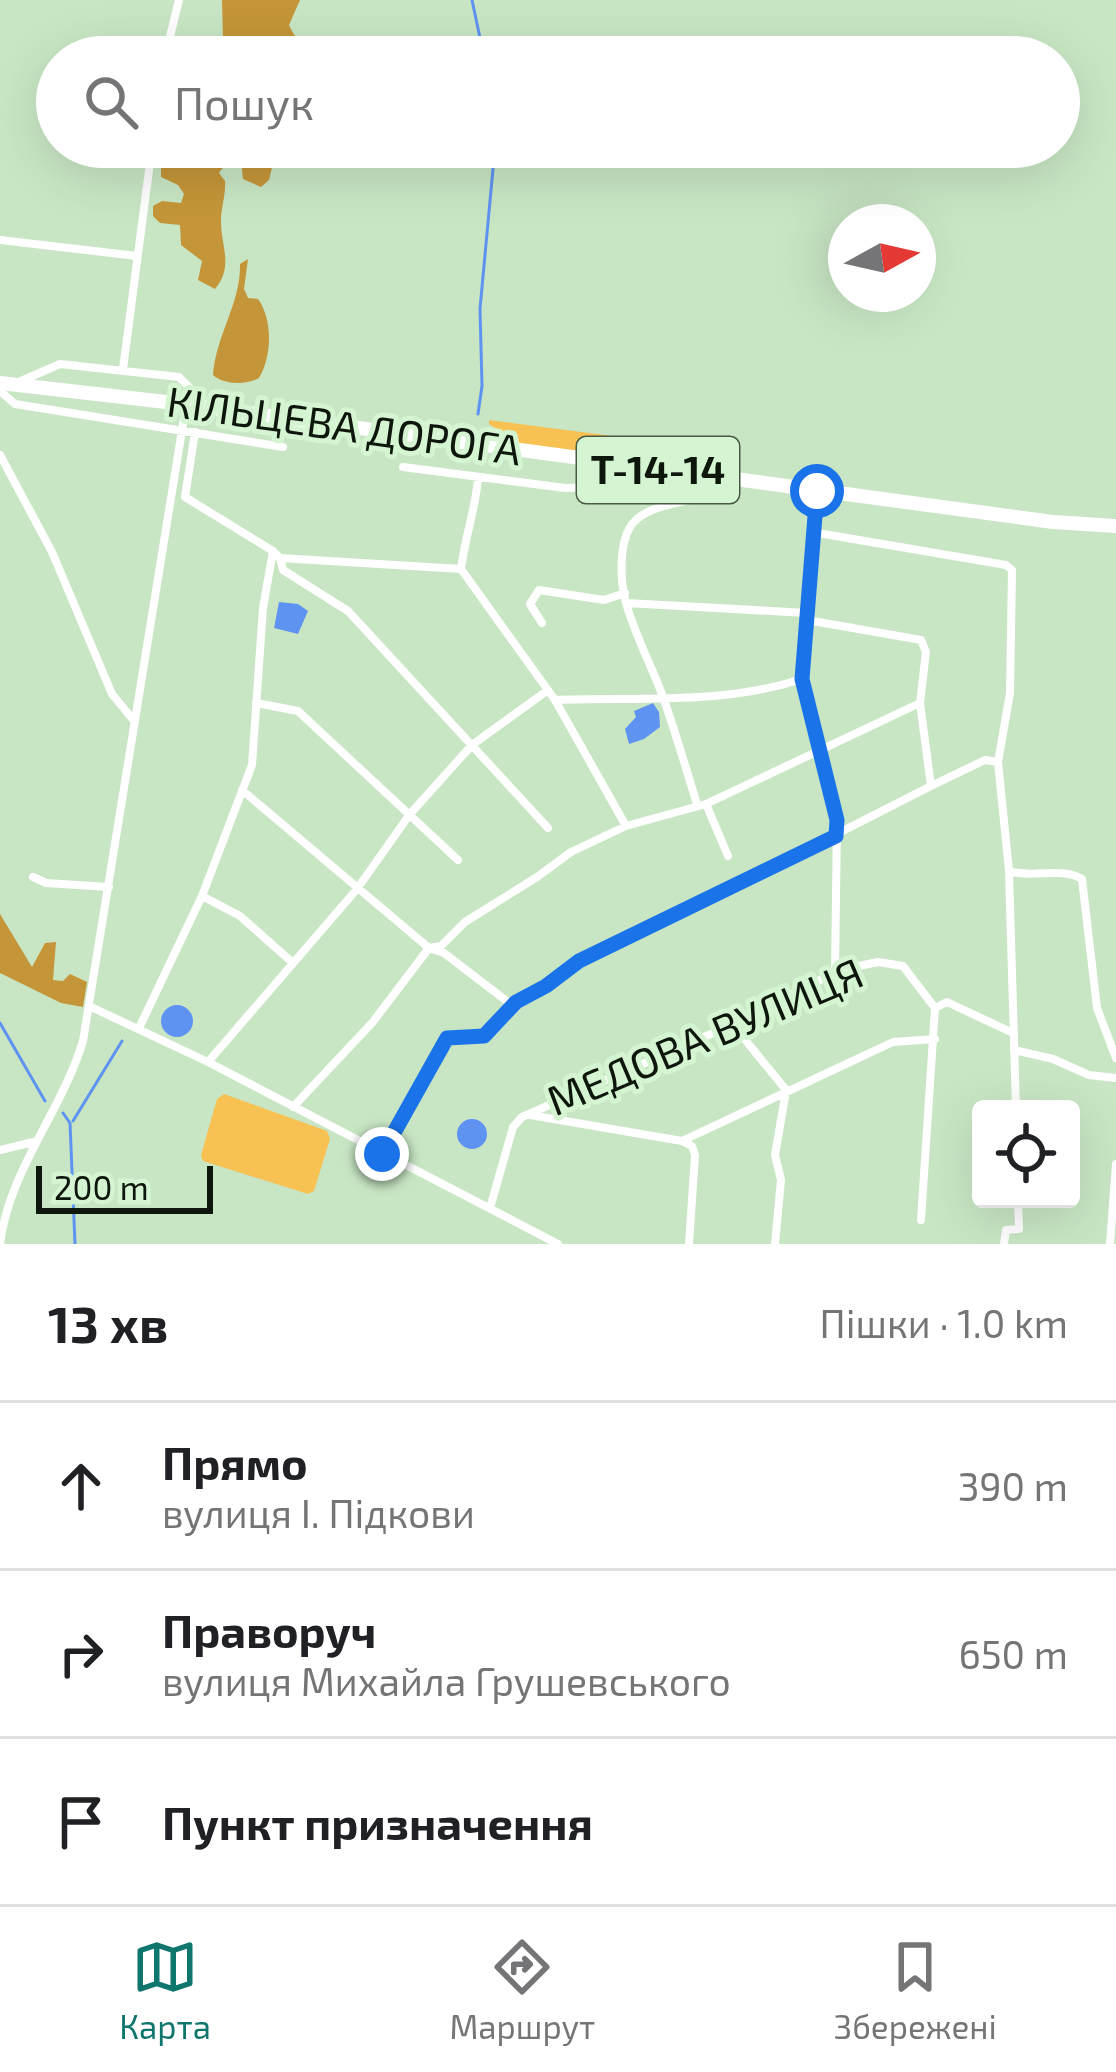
<!DOCTYPE html>
<html lang="uk">
<head>
<meta charset="utf-8">
<style>
	:root { --surface:#fff; --page:#f2f2f2; --text:#202124; --muted:#757577; --line:#e0e0e0; --accent:#0f766e }
	body { margin:0; font-family:"Exo 2",sans-serif; background:var(--page); color:var(--text) }
	.controls { position:absolute; right:36px; bottom:36px; display:grid; overflow:hidden; border-radius:12px; box-shadow:0 12px 48px #0002 }
	.controls button { width:108px; height:108px; display:grid; place-items:center; padding:0; border:0; border-bottom:3px solid var(--line); background:var(--surface); color:var(--text); font:60px sans-serif }
	.compass { position:absolute; left:828px; top:204px; width:108px; height:108px; border-radius:50%; background:var(--surface); box-shadow:0 12px 48px #0002; rotate:82deg }
	.scale { position:absolute; left:36px; bottom:30px; width:177px; box-sizing:border-box; padding-left:12px; border:6px solid #0d170b; border-top:0; font-size:33px; line-height:42px; white-space:nowrap; color:#0d170b; -webkit-text-stroke:9px #d5f4d1; paint-order:stroke }
	.stop { position:absolute; width:36px; height:36px; margin:-27px; border:9px solid #1a73e8; border-radius:50%; background:#fff }
	.stop.end { background:#1a73e8; border-color:#fff; box-shadow:0 3px 12px #0008 }
	.list { margin:0; padding:0; list-style:none }
	h2 { display:flex; justify-content:space-between; align-items:center; height:156px; margin:0; padding:0 48px; font-size:51px }
	h2 small { font-size:39px; font-weight:400; color:var(--muted) }
	.list li { display:grid; grid-template-columns:78px 1fr auto; gap:36px; align-items:center; box-sizing:border-box; height:168px; padding:0 48px; border-top:3px solid var(--line) }
	.list b { display:block; font-size:45px; white-space:nowrap }
	.list p { margin:0; font-size:39px; white-space:nowrap; color:var(--muted) }
	.list em { font-size:39px; font-style:normal; color:var(--muted) }
	.icon { flex:none; width:66px; height:66px; fill:none; stroke:currentColor; stroke-width:2; stroke-linecap:round; stroke-linejoin:round }
	.map { position:relative; flex:none; width:1116px; height:1244px; overflow:hidden }
	.search { position:absolute; background:var(--surface); box-shadow:0 12px 48px #0002; left:36px; right:36px; top:36px; height:132px; display:flex; align-items:center; gap:30px; box-sizing:border-box; padding:0 42px; border-radius:66px; color:var(--muted); font-size:45px }
	.sheet { height:660px; background:var(--surface) }
	nav { display:flex; justify-content:space-around; align-items:center; box-sizing:border-box; height:168px; border-top:3px solid var(--line); background:var(--surface); font-size:33px; color:var(--muted) }
	nav a { display:grid; justify-items:center; gap:6px }
	nav .on { color:var(--accent) }
	.map>svg:first-child { display:block }
	.green { fill:#f8c154 }
	.forest { fill:#c59639 }
	.water { fill:#5f93f2 }
	.lines { fill:none; stroke-linecap:round; stroke-linejoin:round }
	.stream { stroke:#5f93f2; stroke-width:3 }
	.minor { stroke:#fff; stroke-width:8 }
	.highway { stroke:#fff; stroke-width:14 }
	.route { stroke:#1a73e8; stroke-width:15 }
	.labels { text-anchor:middle; stroke-width:10; stroke-linejoin:round; paint-order:stroke }
	.shield { fill:#d5f4d1; stroke:#495946; stroke-width:3 }
	.shield-label { font-size:39px; font-weight:bold; fill:#0d170b }
	.street-label { font-size:42px; fill:#0d170b; stroke:#d5f4d1 }
</style>
</head>
<body>
<div class="map">
<svg width="1116" height="1244" viewBox="0 0 1116 1244">
	<rect width="100%" height="100%" fill="#c8e6c4"/>
	<!-- green -->
	<path class="green" d="M 489,420 L 690,446 L 692,441 L 706,445 L 710,456 L 700,467 C 633,456 567,452 501,442 L 501,432 L 489,424 Z
		M 224,1094 L 327,1131 L 330,1139 L 314,1191 L 308,1194 L 203,1161 L 201,1155 L 217,1099 Z"/>
	<!-- forest -->
	<path class="forest" d="M 222,0 L 300,0 L 289,25 C 294,37 305,45 293,57 L 240,57 L 223,41 Z
		M 216,147 L 224,147 L 224,151 L 232,155 L 219,173 L 225,181 C 226,195 221,207 221,221 C 221,247 234,266 215,289 L 198,280 L 202,261 L 181,245 L 180,225 L 160,223 L 153,216 L 153,206 L 162,201 L 181,203 L 184,194 L 178,185 L 161,177 L 161,153 L 190,156 L 206,166 Z
		M 247,147 L 277,147 L 269,180 L 261,187 L 243,179 L 241,159 Z
		M 248,259 L 244,289 L 248,298 L 258,299 C 273,320 272,356 259,378 C 246,385 224,385 213,375 C 216,335 241,303 240,264 Z
		M 0,914 L 32,967 L 45,943 L 56,942 L 53,980 L 63,981 L 70,974 L 87,982 L 83,1007 L 61,1003 L 0,973 Z"/>
	<!-- water -->
	<path class="water" d="M 279,602 L 298,604 L 308,611 L 298,634 L 274,628 Z
		M 653,703 L 659,712 L 660,727 L 644,739 L 629,744 L 625,729 L 636,717 L 634,711 Z
		M161 1021a16 16 0 1 1 32 0a16 16 0 1 1-32 0Z
		M457 1134a15 15 0 1 1 30 0a15 15 0 1 1-30 0Z"/>
	<g class="lines">
		<!-- stream -->
		<path class="stream" d="M 472,0 L 484,57
			M 478,414 L 482,386 L 480,309 L 495,147
			M 0,1023 L 45,1101
			M 63,1113 L 70,1123 L 75,1244
			M 73,1121 L 122,1041"/>
		<!-- minor -->
		<path class="minor" d="M 165,57 L 179,0
			M 0,240 L 137,256
			M 123,369 L 152,147
			M 0,391 L 15,404 L 283,447
			M 195,432 L 185,497 L 273,551 L 280,558 L 461,569
			M 0,455 L 52,552 L 112,694 L 135,722
			M 403,467 L 565,488 L 658,485 L 718,490
			M 478,479 C 475,511 465,537 461,569 L 555,700 L 626,826
			M 817,491 L 802,679 L 837,821 L 835,972
			M 812,532 L 1006,565 L 1012,570 L 1010,693 L 998,762 L 1009,871 L 1016,1109
			M 280,558 L 283,570 L 348,611 L 548,828
			M 626,603 L 807,613
			M 807,620 L 921,640 L 926,652 L 920,703 L 931,786
			M 542,623 L 530,604 L 539,590 L 604,600 L 625,593
			M 555,700 C 638,697 722,705 802,679
			M 256,703 L 298,711 L 458,860
			M 242,790 L 429,948 L 444,953 L 512,1005
			M 697,804 C 685,766 674,726 660,689 C 649,661 634,632 626,603 C 620,582 618,539 634,522 C 653,501 694,504 719,490 L 719,478
			M 706,804 L 728,856
			M 1009,871 C 1033,879 1061,866 1082,879 L 1097,1008 L 1116,1058
			M 33,877 L 46,883 L 109,887
			M 202,896 L 240,916 L 293,963
			M 89,1006 L 208,1062 L 558,1244
			M 935,1008 L 947,1002 L 1013,1033
			M 729,1026 L 738,1031 L 786,1090
			M 139,1028 L 202,896 L 252,765 L 263,608 L 273,551
			M 1014,1050 L 1053,1059 L 1089,1075 L 1116,1078
			M 208,1062 L 357,889 L 410,814 L 472,745 L 548,690
			M 293,1107 L 372,1023 L 429,948 L 441,946 L 465,922 L 537,877 L 571,852 L 626,826 L 706,804 L 920,703
			M 530,1115 L 682,1141
			M 682,1141 L 893,1042 L 935,1039
			M 684,1142 L 692,1146 L 695,1155 L 689,1244
			M 0,1150 L 33,1142
			M 382,1154 L 447,1038 L 485,1036 L 516,1002 L 546,987 L 579,961 L 648,930 L 931,786 L 985,760 L 998,762
			M 490,1208 L 513,1127 L 522,1117 L 729,1026 L 840,970 L 878,962 L 903,966 L 935,1008 L 921,1220
			M 0,1244 C 9,1170 62,1111 83,1041 L 189,387 L 179,377 L 60,364 L 21,381
			M 775,1244 L 781,1180 L 775,1155 L 786,1091
			M 1004,1244 L 1006,1230 L 1019,1229 L 1018,1199
			M 1110,1244 L 1116,1164"/>
		<!-- highway -->
		<path class="highway" d="M 0,383 L 166,402 L 1053,522 L 1116,526"/>
	</g>
	<g class="lines">
		<!-- route -->
		<path class="route" d="M 382,1154 L 447,1038 L 484,1036 L 516,1002 L 546,986 L 579,961 L 836,836 L 837,820 L 802,679 L 817,491"/>
	</g>
	<g class="labels">
		<!-- shield labels -->
		<rect class="shield" x="577" y="437" width="162" height="66" rx="9"/>
		<g class="shield-label">
			<text x="658" y="484">Т-14-14</text>
		</g>
		<!-- street labels -->
		<g class="street-label">
			<text transform="translate(344 426) rotate(8)" y="15">КІЛЬЦЕВА ДОРОГА</text>
			<text transform="translate(705 1037) rotate(-23)" y="15">МЕДОВА ВУЛИЦЯ</text>
		</g>
	</g>
</svg>
<div class="controls">
<button><svg class="icon" aria-label="locate" viewBox="0 0 24 24"><circle cx="12" cy="12" r="6"/><path d="M12 2v4M12 18v4M2 12h4M18 12h4"/></svg></button>
</div>
<svg class="compass" viewBox="-18 -18 36 36"><path d="M0-13l5 13h-10z" fill="#e53935"/><path d="M0 13l5-13h-10z" fill="#757577"/></svg>
<div class="scale">200 m</div>
<div class="stop" style="left:817px;top:491px"></div>
<div class="stop end" style="left:382px;top:1154px"></div>
<div class="search"><svg class="icon" aria-label="search" viewBox="0 0 24 24"><circle cx="10" cy="10" r="6"/><path d="M15 15l6 6"/></svg>Пошук</div>
</div>
<section class="sheet">
<h2>13 хв<small>Пішки · 1.0 km</small></h2>
<ul class="list">
<li><svg class="icon" aria-label="ahead" viewBox="0 0 24 24"><path d="M12 20V5M6 11l6-6 6 6"/></svg><div><b>Прямо</b><p>вулиця І. Підкови</p></div><em>390 m</em></li>
<li><svg class="icon" aria-label="right" viewBox="0 0 24 24"><path d="M7 20v-9h11M14 6l5 5-5 5"/></svg><div><b>Праворуч</b><p>вулиця Михайла Грушевського</p></div><em>650 m</em></li>
<li><svg class="icon" aria-label="arrive" viewBox="0 0 24 24"><path d="M6 21V4h12l-3 4 3 4H6"/></svg><div><b>Пункт призначення</b></div></li>
</ul>
</section>
<nav>
<a class="on"><svg class="icon" aria-label="map" viewBox="0 0 24 24"><path d="M3 6l6-2 6 2 6-2v14l-6 2-6-2-6 2zM9 4v14M15 6v14"/></svg>Карта</a>
<a><svg class="icon" aria-label="directions" viewBox="0 0 24 24"><path d="M12 3l9 9-9 9-9-9zM9 14v-3h6M13 9l2 2-2 2"/></svg>Маршрут</a>
<a><svg class="icon" aria-label="saved" viewBox="0 0 24 24"><path d="M7 4h10v16l-5-4-5 4z"/></svg>Збережені</a>
</nav>
</body>
</html>
